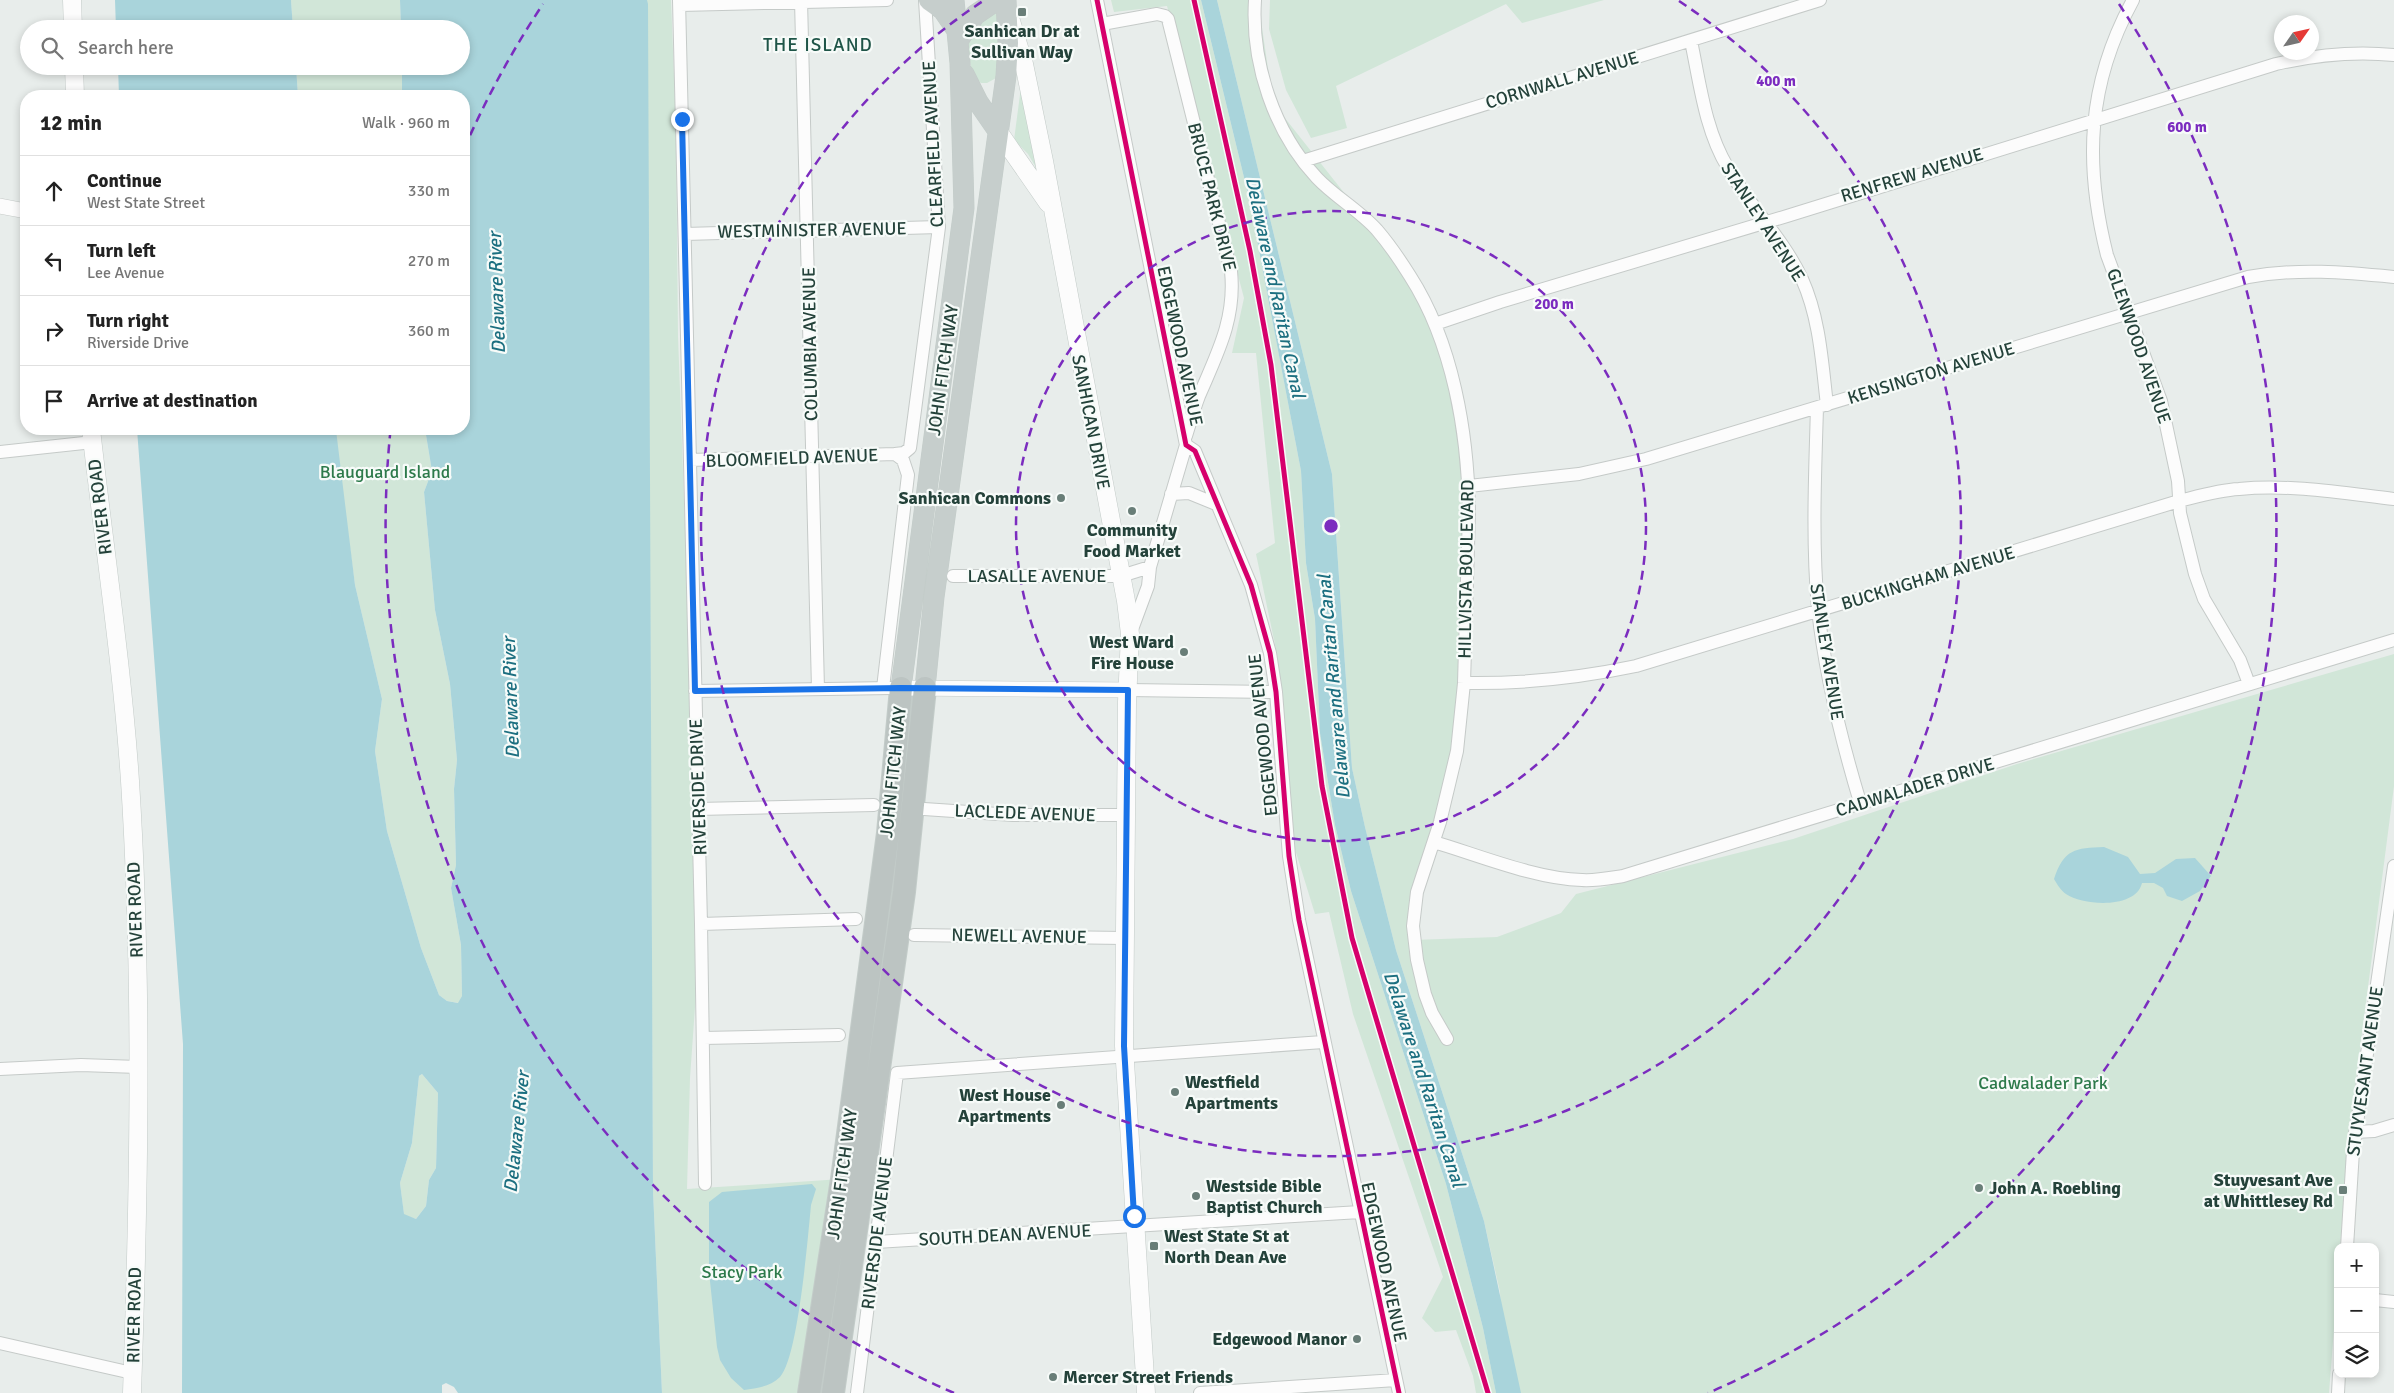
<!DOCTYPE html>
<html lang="en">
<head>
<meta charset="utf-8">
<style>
	:root { --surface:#fff; --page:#f2f2f2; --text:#222; --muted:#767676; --line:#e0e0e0 }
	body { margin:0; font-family:Signika,sans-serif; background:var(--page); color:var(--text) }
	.controls { position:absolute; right:15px; bottom:15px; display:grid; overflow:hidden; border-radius:10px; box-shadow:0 2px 8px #0003 }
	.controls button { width:45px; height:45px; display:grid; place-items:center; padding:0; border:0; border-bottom:1px solid var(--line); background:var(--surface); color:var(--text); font:25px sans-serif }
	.compass { position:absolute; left:2274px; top:15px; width:45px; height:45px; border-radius:50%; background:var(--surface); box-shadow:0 2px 8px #0003; rotate:56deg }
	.stop { position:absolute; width:15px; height:15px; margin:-11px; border:4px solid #1a73e8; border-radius:50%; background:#fff }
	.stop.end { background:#1a73e8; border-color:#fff; box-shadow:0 1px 5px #0008 }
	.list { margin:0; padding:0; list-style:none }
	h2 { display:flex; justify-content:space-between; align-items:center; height:65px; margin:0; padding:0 20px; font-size:21px }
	h2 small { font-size:16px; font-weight:400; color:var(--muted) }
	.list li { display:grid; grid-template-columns:32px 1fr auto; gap:15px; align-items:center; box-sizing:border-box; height:70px; padding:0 20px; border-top:1px solid var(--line) }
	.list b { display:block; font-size:19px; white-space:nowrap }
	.list p { margin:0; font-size:16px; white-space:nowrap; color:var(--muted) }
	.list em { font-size:16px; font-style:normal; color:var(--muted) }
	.icon { flex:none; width:28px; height:28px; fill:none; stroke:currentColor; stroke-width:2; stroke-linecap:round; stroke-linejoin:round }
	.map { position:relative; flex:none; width:2394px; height:1393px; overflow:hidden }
	.search { position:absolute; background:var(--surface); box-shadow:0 2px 8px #0003; left:20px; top:20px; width:450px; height:55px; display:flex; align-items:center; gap:12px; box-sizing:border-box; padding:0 18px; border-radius:28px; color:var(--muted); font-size:19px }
	.panel { position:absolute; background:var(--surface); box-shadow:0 2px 8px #0003; left:20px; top:90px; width:450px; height:345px; border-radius:20px }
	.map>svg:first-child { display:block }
	.green { fill:#d1e6d8 }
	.water { fill:#a9d4db; fill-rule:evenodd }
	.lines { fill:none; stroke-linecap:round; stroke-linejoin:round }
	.minor-casing { stroke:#c5cac8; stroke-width:14 }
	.tertiary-casing { stroke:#c5cac8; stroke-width:16 }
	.secondary-casing { stroke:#c3cbc8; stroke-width:19 }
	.trunk-casing { stroke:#c3ccc9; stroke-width:21 }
	.motorway-casing { stroke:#c3ccc9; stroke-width:24 }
	.minor { stroke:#fcfcfc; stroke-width:12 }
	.tertiary { stroke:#fcfcfc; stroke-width:15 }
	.secondary { stroke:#fcfcfc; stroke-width:18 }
	.trunk { stroke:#c6cecc; stroke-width:20 }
	.motorway { stroke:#bcc4c2; stroke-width:22 }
	.cycleway-casing { stroke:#f7fbf9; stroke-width:8 }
	.cycleway { stroke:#d6006c; stroke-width:5 }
	.route { stroke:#1a73e8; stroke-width:6 }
	.ring { fill:none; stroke:#7b2cbf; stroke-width:2.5; stroke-dasharray:9 6 }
	.poi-dot { fill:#697e78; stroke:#f7fbf9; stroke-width:2 }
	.labels { text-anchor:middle; stroke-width:4.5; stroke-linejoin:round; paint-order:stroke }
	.poi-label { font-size:18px; font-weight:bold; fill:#24423a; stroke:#f7fbf9; text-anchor:end }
	.street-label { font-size:18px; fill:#24423a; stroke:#f7fbf9 }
	.park-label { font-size:18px; fill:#2d7a4b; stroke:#f7fbf9 }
	.neighbourhood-label { font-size:19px; letter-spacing:1px; fill:#1f5548; stroke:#f7fbf9 }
	.water-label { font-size:19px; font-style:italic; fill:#1c6f80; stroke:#f7fbf9 }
	.centre { fill:#7b2cbf; stroke:#f7fbf9; stroke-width:2.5 }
	.ring-label { font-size:15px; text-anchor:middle; font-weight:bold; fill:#7b2cbf; stroke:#f7fbf9; stroke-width:4.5; stroke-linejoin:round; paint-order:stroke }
</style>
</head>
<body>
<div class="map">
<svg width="2394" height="1393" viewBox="0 0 2394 1393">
	<rect width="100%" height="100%" fill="#e8edeb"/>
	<!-- green -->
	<path class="green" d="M 291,0 L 400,0 L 401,29 L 293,29 Z
		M 647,0 L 671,0 L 676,126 L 678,336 L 689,636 L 696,993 L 690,1078 L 687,1189 L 842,1179 L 809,1393 L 662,1393 L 653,1191 Z
		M 1111,0 L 1201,0 L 1249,198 L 1301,471 L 1306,563 L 1315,619 L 1320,733 L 1335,825 L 1351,891 L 1446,1184 L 1483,1328 L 1496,1393 L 1476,1393 L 1473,1376 L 1456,1330 L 1435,1332 L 1422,1318 L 1443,1277 L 1353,1014 L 1329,912 L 1315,914 L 1294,846 L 1277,654 L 1256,554 L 1275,543 L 1256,353 L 1232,353 L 1244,298 L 1167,6 L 1114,12 Z
		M 1217,0 L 1258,0 L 1273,103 L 1436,309 L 1471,476 L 1464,707 L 1413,940 L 1497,937 L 1561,913 L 1576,894 L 1793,839 L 2017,764 L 2394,654 L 2394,786 L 2349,1134 L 2340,1247 L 2338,1247 L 2338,1277 L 2329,1393 L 1505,1393 L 1500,1292 L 1484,1221 L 1396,950 L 1365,827 L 1352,768 L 1332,474 Z
		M 1270,0 L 1604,0 L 1522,23 L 1506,4 L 1336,86 L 1347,128 L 1311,138 L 1286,90 L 1269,29 Z
		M 999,6 L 998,77 L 987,83 L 981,83 C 974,77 972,71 970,62 C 962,32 979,24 999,6 Z
		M 296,66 L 402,66 L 402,96 L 298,96 Z
		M 1021,87 L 1038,171 L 1028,154 L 1014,140 Z
		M 334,429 L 425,429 L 432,471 L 424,492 L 435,610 L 450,684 L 457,760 L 454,789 L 456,865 L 451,888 L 461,945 L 462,996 L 459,1003 L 447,1001 L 439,995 L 421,948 L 387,831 L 375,751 L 382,699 L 355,585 Z
		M 422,1074 L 438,1093 L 436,1168 L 429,1180 L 426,1206 L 416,1219 L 404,1215 L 400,1183 L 412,1143 L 419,1076 Z"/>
	<!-- water -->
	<path class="water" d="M 115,0 L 291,0 L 293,29 L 116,29 Z
		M 400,0 L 647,0 L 648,4 L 653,1191 L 662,1393 L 458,1393 L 454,1387 L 446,1383 L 442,1385 L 442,1393 L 182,1393 L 183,1044 L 137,429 L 336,430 L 355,585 L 382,699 L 375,751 L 387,831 L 421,948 L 439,995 L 447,1001 L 458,1003 L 462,996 L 461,945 L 451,888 L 456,865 L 454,789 L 457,760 L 450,684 L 435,610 L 424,492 L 432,471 L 425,429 L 464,429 L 464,96 L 402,96 L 402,66 L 461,66 L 461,29 L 401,29 ZM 422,1074 L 438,1093 L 436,1168 L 429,1180 L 426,1206 L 416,1219 L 404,1214 L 400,1183 L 412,1143 L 419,1076 Z
		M 1201,0 L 1217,0 L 1332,474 L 1352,768 L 1365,827 L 1396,950 L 1484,1221 L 1521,1393 L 1496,1393 L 1483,1328 L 1446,1184 L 1351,891 L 1335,825 L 1320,733 L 1315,619 L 1306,563 L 1301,471 L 1249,198 Z
		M 118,66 L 296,66 L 298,96 L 119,96 Z
		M 2104,847 L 2128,857 L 2140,874 L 2155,873 L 2176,859 L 2195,858 L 2211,876 L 2200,891 L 2182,901 L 2167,896 L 2163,888 L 2154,883 L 2142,883 C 2136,909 2084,906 2066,894 C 2061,891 2057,884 2054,879 C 2064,849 2075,848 2104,847 Z
		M 812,1184 L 816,1189 L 811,1205 C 808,1237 798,1358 780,1377 C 770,1387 757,1388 744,1390 L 731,1378 L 720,1360 L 717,1347 L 709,1272 L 709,1202 L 722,1192 Z"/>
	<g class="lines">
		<defs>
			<path id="minor" d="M 679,0 L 701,924 L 705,1184
				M 801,0 L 818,689
				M 1097,0 L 1186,445 L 1195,451 L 1251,585 L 1270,653 L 1276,692 L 1289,856 L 1299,920 L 1399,1393
				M 1255,0 C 1251,63 1274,132 1317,178 C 1335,197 1359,210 1377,230 C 1389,244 1400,260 1410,276 C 1453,343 1468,433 1469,512 L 1464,683 L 1457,751 L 1440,822 L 1417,892 L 1413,926 L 1417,960 L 1425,994 L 1432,1013 L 1447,1039
				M 2133,0 C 2087,84 2084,164 2107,255 L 2161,401 L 2178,481 L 2180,513 L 2195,574 L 2204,599 L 2240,660 L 2249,684
				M 680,5 L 887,0
				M 1102,24 L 1157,14 L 1165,16 L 1168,19 L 1231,271 C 1236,319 1217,354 1199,396 C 1194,409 1190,423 1186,436
				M 1691,41 C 1700,84 1705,130 1728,168 C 1750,207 1783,238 1802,279 C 1820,319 1822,363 1827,405
				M 1303,161 L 1820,0
				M 685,234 L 939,227
				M 1435,324 L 1500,302 L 1787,216 L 2276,64 C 2315,55 2355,51 2394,55
				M 1817,408 C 1815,475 1812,542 1818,609 C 1825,675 1841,739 1860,802
				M 0,452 L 93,442
				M 690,460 L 895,454 L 904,453 L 910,448 L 939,227 L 925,0
				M 1469,486 L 1579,474 L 1646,459 L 2248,277 C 2298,268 2344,272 2394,277
				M 1171,494 L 1189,493 L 1216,504
				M 953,576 L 1121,576 L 1150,567
				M 1131,632 L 1148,586 L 1150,567 L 1186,445
				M 1464,683 C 1522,684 1579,678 1636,666 L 2179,501 C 2199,496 2219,490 2239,489 C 2291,484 2343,493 2394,499
				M 883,688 L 908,475 L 903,460 L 895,454
				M 1128,690 L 1276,692
				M 695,691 L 891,688
				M 698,809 L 874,805
				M 924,809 L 1013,815 L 1126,815
				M 1434,842 C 1478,855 1536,879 1582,880 C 1595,881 1610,878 1623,876 L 2394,640
				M 701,924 L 856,919
				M 914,935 L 1124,938
				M 703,1038 L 839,1035
				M 0,1069 L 81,1065 L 138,1067
				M 2355,1132 L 2374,1131 L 2394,1125
				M 876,1242 L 1360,1212
				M 2347,1247 L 2353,1151 L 2394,866
				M 2375,1300 L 2394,1302
				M 0,1343 L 132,1373
				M 857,1393 L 897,1073 L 1323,1042
				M 1200,1393 L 1396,1380
				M 2338,1393 L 2339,1374"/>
			<path id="tertiary" d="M 0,206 L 26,211
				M 901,688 L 1128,690"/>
			<path id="secondary" d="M 72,0 L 73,29
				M 1011,21 L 1024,64 L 1044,161 L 1126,601 L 1130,634 L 1127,702 L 1124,1046 L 1146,1393
				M 74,66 L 75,96
				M 998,131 L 1048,203
				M 91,429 C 104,546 122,663 130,781 C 143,984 139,1190 132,1393"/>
			<path id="trunk" d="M 929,0 L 943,10 L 956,29
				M 958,41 L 975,15 L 997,0
				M 964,74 L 978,102 L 998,131
				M 901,688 L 964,208 L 960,63 L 954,0
				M 925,688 L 934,597 L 1006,76 L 1008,43 L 1006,0"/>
			<path id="motorway" d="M 809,1393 L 842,1179 L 888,833 L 901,688
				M 833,1393 L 904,892 L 925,688"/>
		</defs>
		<!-- minor casing -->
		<use href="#minor" class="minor-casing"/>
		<!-- tertiary casing -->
		<use href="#tertiary" class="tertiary-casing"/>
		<!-- secondary casing -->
		<use href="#secondary" class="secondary-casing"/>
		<!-- trunk casing -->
		<use href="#trunk" class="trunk-casing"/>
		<!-- motorway casing -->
		<use href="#motorway" class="motorway-casing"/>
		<!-- minor -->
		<use href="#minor" class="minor"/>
		<!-- tertiary -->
		<use href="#tertiary" class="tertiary"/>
		<!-- secondary -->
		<use href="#secondary" class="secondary"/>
		<!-- trunk -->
		<use href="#trunk" class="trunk"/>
		<!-- motorway -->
		<use href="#motorway" class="motorway"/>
		<defs>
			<path id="cycleway" d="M 1097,0 L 1186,445 L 1195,451 L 1251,585 L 1270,653 L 1276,692 L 1289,856 L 1299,920 L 1399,1393
				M 1194,0 L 1250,251 L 1271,365 L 1322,786 L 1352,938 L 1488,1393"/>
		</defs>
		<!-- cycleway casing -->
		<use href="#cycleway" class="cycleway-casing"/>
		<!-- cycleway -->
		<use href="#cycleway" class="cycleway"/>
	</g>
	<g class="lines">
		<!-- route -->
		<path class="route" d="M 682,119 L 695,691 L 901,688 L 1128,690 L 1124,1046 L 1134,1216"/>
	</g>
	<!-- distance rings -->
	<g class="ring">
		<circle cx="1331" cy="526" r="315"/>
		<path d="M1679 1A630 630 0 1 1 983 1"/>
		<path d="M954 1393A945 945 0 0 1 390 435M464 149A945 945 0 0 1 543 4M2119 4A945 945 0 0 1 1708 1393"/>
	</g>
	<!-- markers -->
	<g class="poi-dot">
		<rect x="1017" y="7" width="10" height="10" rx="2.5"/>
		<circle cx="1061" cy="498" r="5"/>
		<circle cx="1132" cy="511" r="5"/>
		<circle cx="1184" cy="652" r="5"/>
		<circle cx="1175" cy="1092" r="5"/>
		<circle cx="1061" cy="1105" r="5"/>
		<circle cx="1979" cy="1188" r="5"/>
		<rect x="2338" y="1185" width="10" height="10" rx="2.5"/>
		<circle cx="1196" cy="1196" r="5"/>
		<rect x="1149" y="1241" width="10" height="10" rx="2.5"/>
		<circle cx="1357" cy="1339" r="5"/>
		<circle cx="1053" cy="1377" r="5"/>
	</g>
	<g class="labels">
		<!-- poi labels -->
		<g class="poi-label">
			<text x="1022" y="37" text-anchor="middle">Sanhican Dr at<tspan x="1022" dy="21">Sullivan Way</tspan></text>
			<text x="1051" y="504">Sanhican Commons</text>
			<text x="1132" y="536" text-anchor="middle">Community<tspan x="1132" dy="21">Food Market</tspan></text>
			<text x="1174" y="648">West Ward<tspan x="1174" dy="21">Fire House</tspan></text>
			<text x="1185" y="1088" text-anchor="start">Westfield<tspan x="1185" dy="21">Apartments</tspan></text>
			<text x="1051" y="1101">West House<tspan x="1051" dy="21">Apartments</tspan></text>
			<text x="2333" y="1186">Stuyvesant Ave<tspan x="2333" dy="21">at Whittlesey Rd</tspan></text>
			<text x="1206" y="1192" text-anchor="start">Westside Bible<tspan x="1206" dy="21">Baptist Church</tspan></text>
			<text x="1989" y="1194" text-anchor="start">John A. Roebling</text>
			<text x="1164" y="1242" text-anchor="start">West State St at<tspan x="1164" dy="21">North Dean Ave</tspan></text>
			<text x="1347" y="1345">Edgewood Manor</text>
			<text x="1063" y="1383" text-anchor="start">Mercer Street Friends</text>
		</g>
		<!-- street labels -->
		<g class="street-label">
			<text transform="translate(1562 80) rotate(-17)" y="6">CORNWALL AVENUE</text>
			<text transform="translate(933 144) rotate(-93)" y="6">CLEARFIELD AVENUE</text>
			<text transform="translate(1912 175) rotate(-17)" y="6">RENFREW AVENUE</text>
			<text transform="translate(1212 197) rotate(76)" y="6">BRUCE PARK DRIVE</text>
			<text transform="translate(1763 222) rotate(57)" y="6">STANLEY AVENUE</text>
			<text transform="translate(812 230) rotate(-1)" y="6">WESTMINISTER AVENUE</text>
			<text transform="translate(810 344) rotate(-91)" y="6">COLUMBIA AVENUE</text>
			<text transform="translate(1180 346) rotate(78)" y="6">EDGEWOOD AVENUE</text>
			<text transform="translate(2139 346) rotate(71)" y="6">GLENWOOD AVENUE</text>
			<text transform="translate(943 370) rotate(-82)" y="6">JOHN FITCH WAY</text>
			<text transform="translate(1931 373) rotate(-17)" y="6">KENSINGTON AVENUE</text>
			<text transform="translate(1091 422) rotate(79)" y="6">SANHICAN DRIVE</text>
			<text transform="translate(792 458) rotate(-2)" y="6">BLOOMFIELD AVENUE</text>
			<text transform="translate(100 507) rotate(-97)" y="6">RIVER ROAD</text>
			<text transform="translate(1466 569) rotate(-89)" y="6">HILLVISTA BOULEVARD</text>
			<text x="1037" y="582">LASALLE AVENUE</text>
			<text transform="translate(1928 578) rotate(-17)" y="6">BUCKINGHAM AVENUE</text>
			<text transform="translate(1827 652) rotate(81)" y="6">STANLEY AVENUE</text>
			<text transform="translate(1263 735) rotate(-96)" y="6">EDGEWOOD AVENUE</text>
			<text transform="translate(893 772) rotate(-84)" y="6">JOHN FITCH WAY</text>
			<text transform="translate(698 787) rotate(-92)" y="6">RIVERSIDE DRIVE</text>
			<text transform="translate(1915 787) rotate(-17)" y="6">CADWALADER DRIVE</text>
			<text transform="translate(1025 813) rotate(2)" y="6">LACLEDE AVENUE</text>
			<text transform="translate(135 910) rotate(-92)" y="6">RIVER ROAD</text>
			<text transform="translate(1019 936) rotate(1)" y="6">NEWELL AVENUE</text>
			<text transform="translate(2365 1071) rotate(-82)" y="6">STUYVESANT AVENUE</text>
			<text transform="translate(842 1174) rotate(-82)" y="6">JOHN FITCH WAY</text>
			<text transform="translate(877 1233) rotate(-83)" y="6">RIVERSIDE AVENUE</text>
			<text transform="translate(1005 1235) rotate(-3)" y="6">SOUTH DEAN AVENUE</text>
			<text transform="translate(1384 1262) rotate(78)" y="6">EDGEWOOD AVENUE</text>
			<text transform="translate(134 1315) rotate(-89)" y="6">RIVER ROAD</text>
		</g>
		<!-- park labels -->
		<g class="park-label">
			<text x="385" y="478">Blauguard Island</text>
			<text x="2043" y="1089">Cadwalader Park</text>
			<text x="742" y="1278">Stacy Park</text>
		</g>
		<!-- neighbourhood labels -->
		<g class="neighbourhood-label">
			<text x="818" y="51">THE ISLAND</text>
		</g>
		<!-- water labels -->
		<g class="water-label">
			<text transform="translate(1276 287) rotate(78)" y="7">Delaware and Raritan Canal</text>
			<text transform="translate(496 293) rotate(-92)" y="7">Delaware River</text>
			<text transform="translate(1333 687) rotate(-95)" y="7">Delaware and Raritan Canal</text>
			<text transform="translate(510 698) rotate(-92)" y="7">Delaware River</text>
			<text transform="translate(1425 1079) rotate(72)" y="7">Delaware and Raritan Canal</text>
			<text transform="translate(516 1132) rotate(-84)" y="7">Delaware River</text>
		</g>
	</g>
	<circle cx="1331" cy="526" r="8" class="centre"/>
	<g class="ring-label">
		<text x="1776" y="86">400 m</text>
		<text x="2187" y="132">600 m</text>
		<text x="1554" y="309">200 m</text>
	</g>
</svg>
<div class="controls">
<button>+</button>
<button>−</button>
<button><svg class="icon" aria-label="layers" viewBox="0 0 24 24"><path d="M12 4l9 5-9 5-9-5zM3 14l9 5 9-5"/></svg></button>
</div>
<svg class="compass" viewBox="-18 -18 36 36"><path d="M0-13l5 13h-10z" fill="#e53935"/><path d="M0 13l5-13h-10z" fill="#767676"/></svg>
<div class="stop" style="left:1134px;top:1216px"></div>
<div class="stop end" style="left:682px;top:119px"></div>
<div class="search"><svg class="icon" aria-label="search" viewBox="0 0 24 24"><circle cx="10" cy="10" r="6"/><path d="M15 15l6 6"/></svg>Search here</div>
<section class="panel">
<h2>12 min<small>Walk · 960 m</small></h2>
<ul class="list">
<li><svg class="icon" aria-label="ahead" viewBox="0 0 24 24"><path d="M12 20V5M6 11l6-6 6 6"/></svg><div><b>Continue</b><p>West State Street</p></div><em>330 m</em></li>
<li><svg class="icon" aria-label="left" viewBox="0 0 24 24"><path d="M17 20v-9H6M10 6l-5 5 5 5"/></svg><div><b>Turn left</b><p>Lee Avenue</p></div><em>270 m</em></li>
<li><svg class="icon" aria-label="right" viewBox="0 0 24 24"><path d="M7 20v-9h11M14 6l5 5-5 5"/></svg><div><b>Turn right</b><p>Riverside Drive</p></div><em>360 m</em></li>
<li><svg class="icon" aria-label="arrive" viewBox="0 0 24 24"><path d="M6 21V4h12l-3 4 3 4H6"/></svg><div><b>Arrive at destination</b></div></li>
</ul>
</section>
</div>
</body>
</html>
